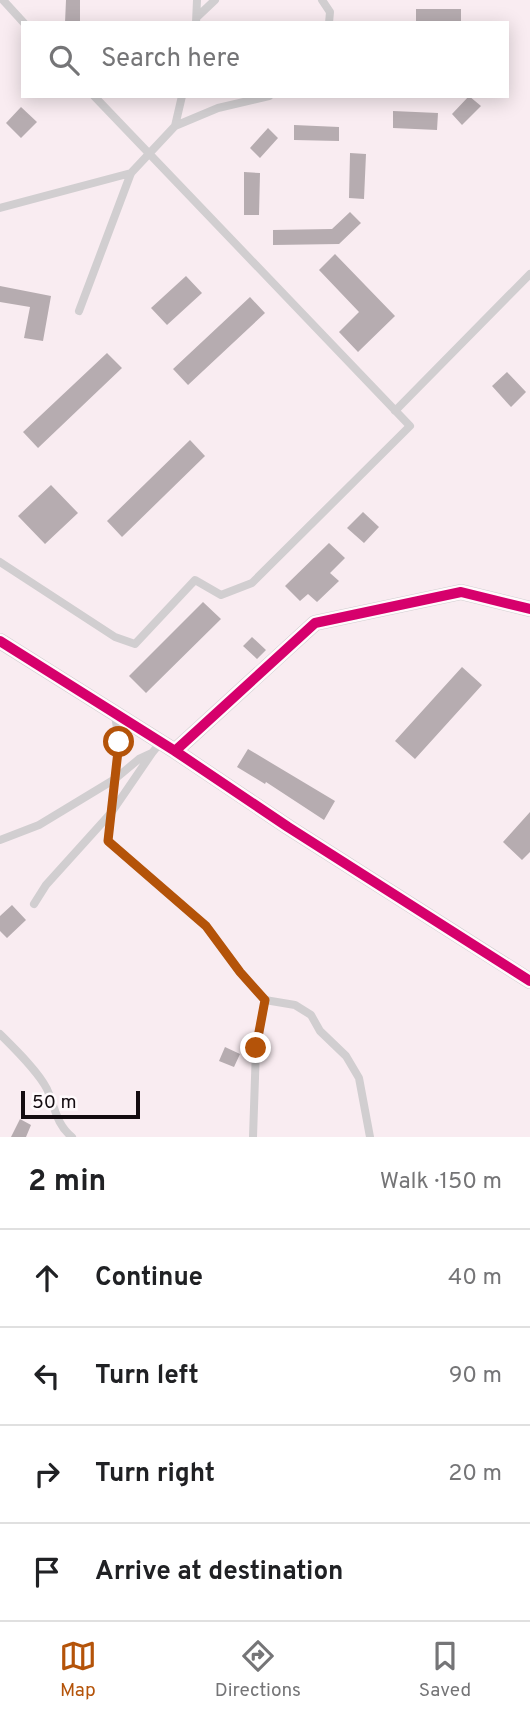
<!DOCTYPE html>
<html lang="en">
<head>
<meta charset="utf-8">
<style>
	:root { --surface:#fff; --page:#f6f6f6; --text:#202124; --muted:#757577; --line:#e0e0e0; --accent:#b45309 }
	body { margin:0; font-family:Overpass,sans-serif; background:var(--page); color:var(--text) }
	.scale { position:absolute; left:21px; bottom:18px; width:119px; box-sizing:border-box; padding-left:7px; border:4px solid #140c10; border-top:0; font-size:19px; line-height:24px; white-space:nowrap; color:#140c10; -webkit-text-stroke:5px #fffafc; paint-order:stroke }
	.stop { position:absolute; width:21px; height:21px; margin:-16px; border:5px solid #b45309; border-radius:50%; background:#fff }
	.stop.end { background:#b45309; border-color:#fff; box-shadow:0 2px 7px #0008 }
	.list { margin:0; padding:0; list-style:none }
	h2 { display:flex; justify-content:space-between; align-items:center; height:91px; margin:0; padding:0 28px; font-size:30px }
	h2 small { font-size:23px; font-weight:400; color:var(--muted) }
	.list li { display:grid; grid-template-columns:46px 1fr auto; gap:21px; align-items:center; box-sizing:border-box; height:98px; padding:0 28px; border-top:2px solid var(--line) }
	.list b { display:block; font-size:26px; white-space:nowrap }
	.list em { font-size:23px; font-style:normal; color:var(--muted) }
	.icon { flex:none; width:38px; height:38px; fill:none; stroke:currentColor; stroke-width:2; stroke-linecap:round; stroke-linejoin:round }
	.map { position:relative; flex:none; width:530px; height:1137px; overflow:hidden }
	.search { position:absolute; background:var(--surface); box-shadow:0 4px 18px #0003; left:21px; right:21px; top:21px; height:77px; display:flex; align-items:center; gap:18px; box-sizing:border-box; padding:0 24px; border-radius:0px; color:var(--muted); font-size:26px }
	.sheet { height:483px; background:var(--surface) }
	nav { display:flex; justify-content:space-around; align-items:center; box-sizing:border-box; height:98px; border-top:2px solid var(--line); background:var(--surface); font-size:19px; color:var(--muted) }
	nav a { display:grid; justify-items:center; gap:4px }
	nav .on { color:var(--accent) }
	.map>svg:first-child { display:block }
	.building { fill:#b6acb0 }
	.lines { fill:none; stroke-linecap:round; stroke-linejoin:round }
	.lane { stroke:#d1ced0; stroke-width:8 }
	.street { stroke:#d1ced0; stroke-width:16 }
	.cycleway-casing { stroke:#fffafc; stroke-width:15 }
	.cycleway { stroke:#d6006c; stroke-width:10 }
	.route { stroke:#b45309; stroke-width:9 }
</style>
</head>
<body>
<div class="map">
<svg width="530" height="1137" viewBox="0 0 530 1137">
	<rect width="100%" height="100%" fill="#f9ecf1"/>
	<!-- building -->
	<path class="building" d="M 66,0 L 80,0 L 80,23 L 65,23 Z
		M 416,9 L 461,9 L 461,23 L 416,23 Z
		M 469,96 L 481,106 L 462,125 L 452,114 Z
		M 21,107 L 37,122 L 21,138 L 6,123 Z
		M 393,111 L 438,113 L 437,130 L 393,128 Z
		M 294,125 L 339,127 L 339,141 L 294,140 Z
		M 268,128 L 278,138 L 260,158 L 250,148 Z
		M 350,153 L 366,154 L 364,199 L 349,198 Z
		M 244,172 L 260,173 L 259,215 L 244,215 Z
		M 350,212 L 361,223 L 339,244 L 273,245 L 273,230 L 332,229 Z
		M 335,254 L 395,316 L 358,352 L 339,332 L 359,312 L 319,270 Z
		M 186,276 L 202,293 L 167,325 L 151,308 Z
		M 0,286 L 51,296 L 43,341 L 24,338 L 30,307 L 0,302 Z
		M 250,297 L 265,313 L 188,385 L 173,369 Z
		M 107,353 L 122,368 L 38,448 L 23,432 Z
		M 507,372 L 526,392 L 511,407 L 492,386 Z
		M 190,440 L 205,456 L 122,537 L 107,521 Z
		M 51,485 L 78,513 L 45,544 L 18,516 Z
		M 363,512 L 379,527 L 364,543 L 347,528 Z
		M 329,543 L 345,558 L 330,573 L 339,581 L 317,602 L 308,594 L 300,601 L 285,586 Z
		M 203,602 L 221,619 L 146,693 L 129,676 Z
		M 252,637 L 266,650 L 257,659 L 243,646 Z
		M 462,667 L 482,685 L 415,759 L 395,741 Z
		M 248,749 L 335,801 L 324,820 L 266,782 L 265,784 L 237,767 Z
		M 530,812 L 530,852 L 522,860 L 503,842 Z
		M 12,905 L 26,920 L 7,938 L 0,931 L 0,916 Z
		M 225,1047 L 240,1054 L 234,1067 L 219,1061 Z
		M 20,1119 L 31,1125 L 26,1137 L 11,1137 Z"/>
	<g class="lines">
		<!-- lane -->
		<path class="lane" d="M 3,0 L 24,23
			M 322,0 L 330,12 L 329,23
			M 197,17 L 215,0
			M 196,23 L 197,0
			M 175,126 L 182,96
			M 0,208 L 131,173
			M 79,311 L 131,173 L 175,126 L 218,108 L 269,96
			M 395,411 L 530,274
			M 0,562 L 115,637 L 135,644 L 195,580 L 221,595 L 252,583 L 410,426 L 94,96
			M 115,715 L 119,742 L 108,841 L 206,926 L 240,972 L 265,1000 L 295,1005 L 311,1015 L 320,1031 L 346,1056 L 359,1078 L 370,1137
			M 0,840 L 39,825 L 115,779 L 139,759 L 152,753 L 161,742
			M 34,904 L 46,885 L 111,813 L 152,753
			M 0,1034 C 14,1048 38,1071 47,1089 C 55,1107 56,1124 72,1137
			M 253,1137 L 256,1048 L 265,1000"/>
		<!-- street -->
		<path class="street" d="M 0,641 L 175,751 L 288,827 L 530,981
			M 175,751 L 315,623 L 461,592 L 530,609"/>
		<defs>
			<path id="cycleway" d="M 0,641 L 175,751 L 288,827 L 530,981
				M 175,751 L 315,623 L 461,592 L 530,609"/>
		</defs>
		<!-- cycleway casing -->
		<use href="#cycleway" class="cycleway-casing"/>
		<!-- cycleway -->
		<use href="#cycleway" class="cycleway"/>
	</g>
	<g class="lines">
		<!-- route -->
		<path class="route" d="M 119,742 L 108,841 L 206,926 L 240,972 L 265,1000 L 256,1048"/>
	</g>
</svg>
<div class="scale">50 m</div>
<div class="stop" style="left:119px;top:742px"></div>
<div class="stop end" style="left:256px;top:1048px"></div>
<div class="search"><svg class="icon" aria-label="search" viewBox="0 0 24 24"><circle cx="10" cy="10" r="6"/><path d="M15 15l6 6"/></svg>Search here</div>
</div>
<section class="sheet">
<h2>2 min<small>Walk · 150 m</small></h2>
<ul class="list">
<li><svg class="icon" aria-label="ahead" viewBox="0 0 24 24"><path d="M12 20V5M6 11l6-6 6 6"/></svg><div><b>Continue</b></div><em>40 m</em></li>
<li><svg class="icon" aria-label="left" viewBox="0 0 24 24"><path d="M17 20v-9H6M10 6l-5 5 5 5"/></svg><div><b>Turn left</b></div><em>90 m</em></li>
<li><svg class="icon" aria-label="right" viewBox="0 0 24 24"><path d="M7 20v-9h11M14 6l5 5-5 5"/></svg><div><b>Turn right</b></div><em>20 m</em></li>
<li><svg class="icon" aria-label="arrive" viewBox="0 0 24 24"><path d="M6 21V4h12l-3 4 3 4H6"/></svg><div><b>Arrive at destination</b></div></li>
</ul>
</section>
<nav>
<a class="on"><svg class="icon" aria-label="map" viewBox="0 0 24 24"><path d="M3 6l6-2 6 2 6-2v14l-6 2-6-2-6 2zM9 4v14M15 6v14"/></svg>Map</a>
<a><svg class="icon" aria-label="directions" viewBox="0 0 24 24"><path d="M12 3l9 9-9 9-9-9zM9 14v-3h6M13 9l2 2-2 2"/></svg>Directions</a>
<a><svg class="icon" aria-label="saved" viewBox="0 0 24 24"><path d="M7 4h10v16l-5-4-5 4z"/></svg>Saved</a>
</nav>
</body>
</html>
